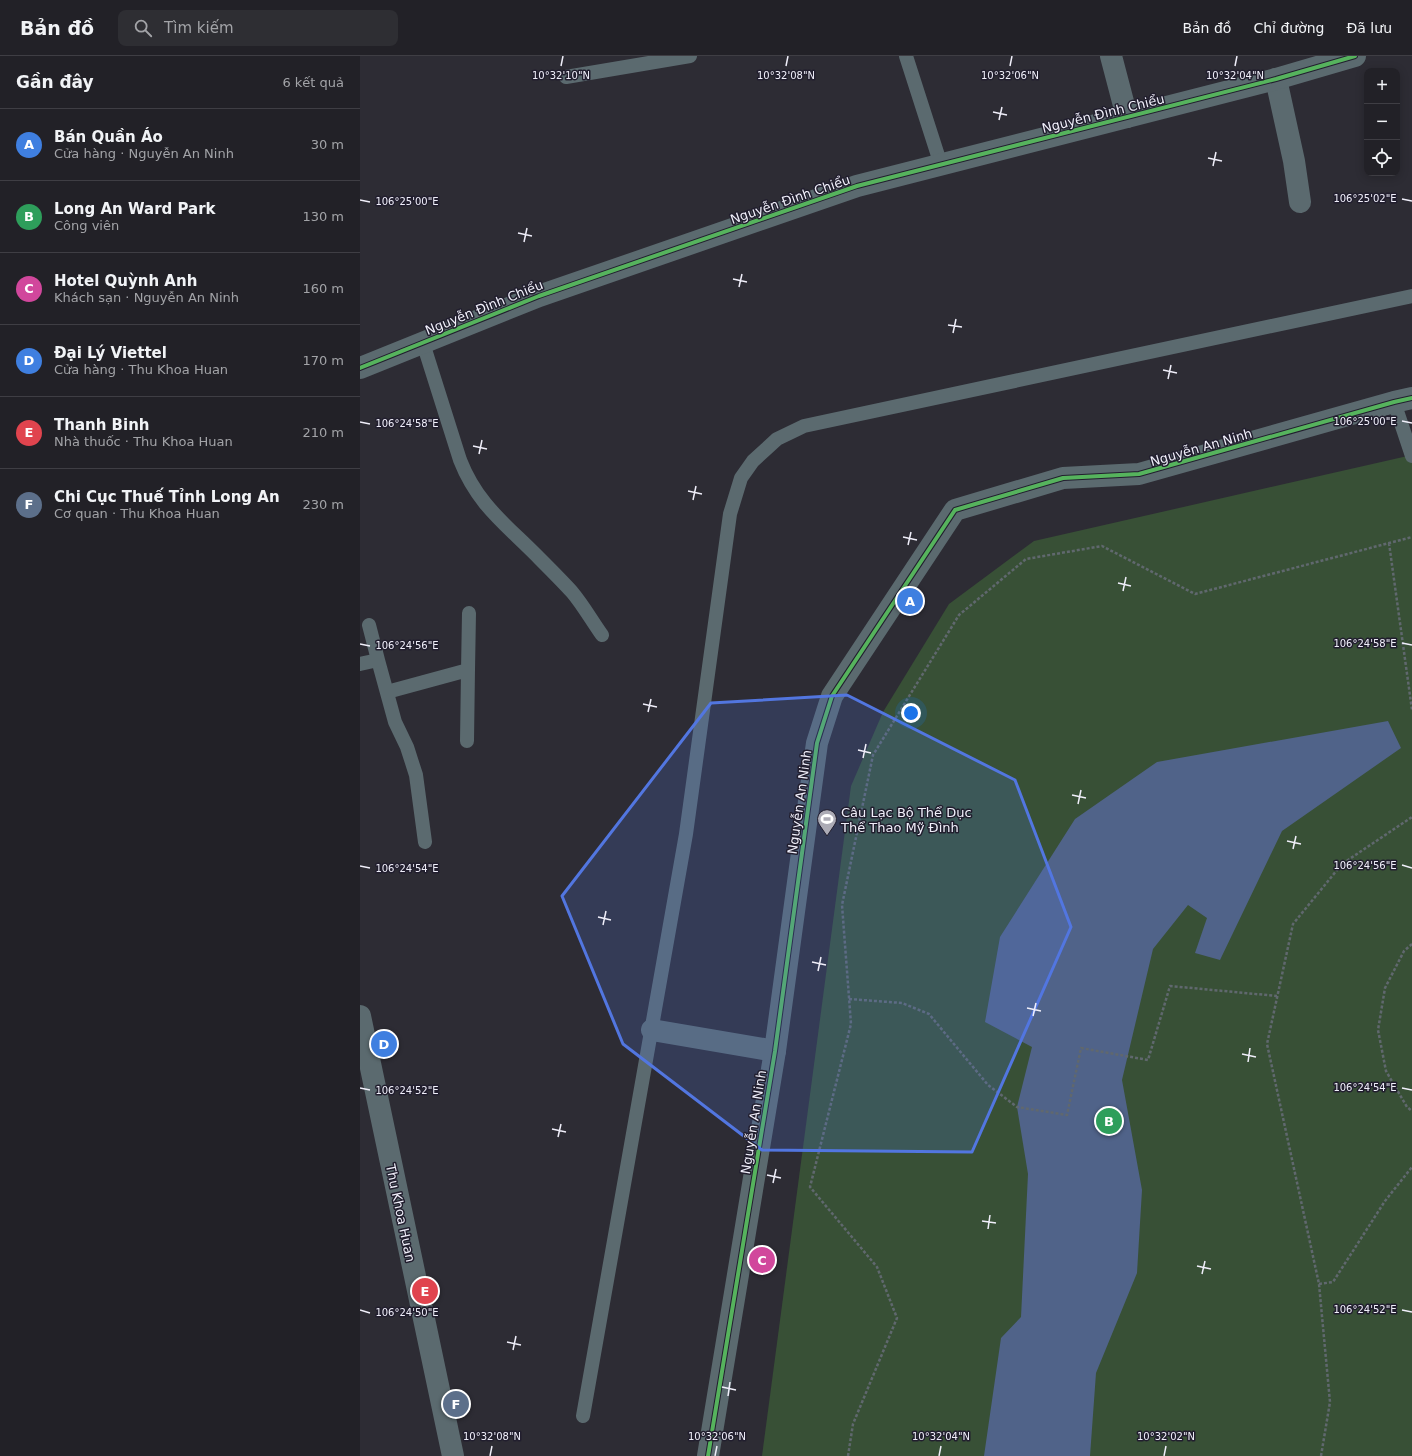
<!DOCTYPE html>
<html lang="vi">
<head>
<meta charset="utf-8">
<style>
	:root { --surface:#222127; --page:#2e2e33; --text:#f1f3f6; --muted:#a2a3a7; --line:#3f3e44; --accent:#acabb5 }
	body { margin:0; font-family:"DejaVu Sans",sans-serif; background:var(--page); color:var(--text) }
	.controls { position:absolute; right:12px; top:12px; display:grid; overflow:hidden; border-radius:8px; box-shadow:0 2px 10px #0003 }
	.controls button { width:36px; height:36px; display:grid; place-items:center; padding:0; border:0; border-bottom:1px solid var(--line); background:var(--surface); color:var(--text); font:20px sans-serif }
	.you { position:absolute; left:551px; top:657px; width:14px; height:14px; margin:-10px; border:3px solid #fff; border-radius:50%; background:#1a73e8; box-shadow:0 0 0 6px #1a73e833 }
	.badge { display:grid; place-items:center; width:26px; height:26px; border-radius:50%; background:var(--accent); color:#fff; font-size:13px; font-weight:700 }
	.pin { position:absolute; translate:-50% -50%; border:2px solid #fff; box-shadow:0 1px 4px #0006 }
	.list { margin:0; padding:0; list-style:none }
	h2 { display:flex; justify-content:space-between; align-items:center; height:52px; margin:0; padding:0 16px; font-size:17px }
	h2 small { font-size:13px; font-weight:400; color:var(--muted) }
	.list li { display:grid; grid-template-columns:26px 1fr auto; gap:12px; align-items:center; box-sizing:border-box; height:72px; padding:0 16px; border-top:1px solid var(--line) }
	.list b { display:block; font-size:15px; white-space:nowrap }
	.list p { margin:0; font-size:13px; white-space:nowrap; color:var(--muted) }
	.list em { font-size:13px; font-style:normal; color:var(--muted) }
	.icon { flex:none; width:22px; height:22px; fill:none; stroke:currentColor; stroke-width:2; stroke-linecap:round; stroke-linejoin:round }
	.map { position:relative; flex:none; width:1052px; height:1400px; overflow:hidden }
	header { display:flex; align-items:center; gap:24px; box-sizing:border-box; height:56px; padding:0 20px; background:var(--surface); border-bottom:1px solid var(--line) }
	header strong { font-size:19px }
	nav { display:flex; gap:22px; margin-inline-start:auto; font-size:14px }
	.search { width:280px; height:36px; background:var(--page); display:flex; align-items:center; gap:10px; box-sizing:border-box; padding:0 14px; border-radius:8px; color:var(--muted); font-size:15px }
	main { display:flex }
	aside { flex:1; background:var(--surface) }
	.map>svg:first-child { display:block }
	.green { fill:#385036 }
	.water { fill:#506389 }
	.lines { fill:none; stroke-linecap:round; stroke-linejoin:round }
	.path { stroke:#60686e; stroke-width:2.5; stroke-dasharray:3 2; stroke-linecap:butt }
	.service { stroke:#5b6a6f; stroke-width:14 }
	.minor { stroke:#5b6a6f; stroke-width:22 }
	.tertiary { stroke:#5b6a6f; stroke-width:22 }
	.cycleway-casing { stroke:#211e2e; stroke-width:6 }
	.cycleway { stroke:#56b35d; stroke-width:4 }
	.marked { fill:#5276e0; fill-opacity:0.2; stroke:#5276e0; stroke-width:3; stroke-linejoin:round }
	.ticks { fill:none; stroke:#f0effa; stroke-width:1.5 }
	.labels { text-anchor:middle; stroke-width:3; stroke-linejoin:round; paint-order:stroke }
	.street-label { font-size:13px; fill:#f0effa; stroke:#211e2e }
	.poi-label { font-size:13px; fill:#f0effa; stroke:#211e2e; text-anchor:start }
	.ticks-label { font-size:10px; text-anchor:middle; fill:#f0effa; stroke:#211e2e; stroke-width:3; stroke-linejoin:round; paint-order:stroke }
</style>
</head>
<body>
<header>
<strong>Bản đồ</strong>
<div class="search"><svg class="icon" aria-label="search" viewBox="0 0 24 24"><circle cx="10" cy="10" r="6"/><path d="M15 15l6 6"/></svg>Tìm kiếm</div>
<nav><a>Bản đồ</a><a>Chỉ đường</a><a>Đã lưu</a></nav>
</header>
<main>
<aside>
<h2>Gần đây<small>6 kết quả</small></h2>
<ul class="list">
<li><span class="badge" style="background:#3f7fe0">A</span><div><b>Bán Quần Áo</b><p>Cửa hàng · Nguyễn An Ninh</p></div><em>30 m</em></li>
<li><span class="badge" style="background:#2e9e5b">B</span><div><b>Long An Ward Park</b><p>Công viên</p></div><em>130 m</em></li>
<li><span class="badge" style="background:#d1479c">C</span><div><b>Hotel Quỳnh Anh</b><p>Khách sạn · Nguyễn An Ninh</p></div><em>160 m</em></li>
<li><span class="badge" style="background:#3f7fe0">D</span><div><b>Đại Lý Viettel</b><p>Cửa hàng · Thu Khoa Huan</p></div><em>170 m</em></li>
<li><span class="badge" style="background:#e0444e">E</span><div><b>Thanh Binh</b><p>Nhà thuốc · Thu Khoa Huan</p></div><em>210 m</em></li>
<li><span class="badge" style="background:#5c6f8a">F</span><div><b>Chi Cục Thuế Tỉnh Long An</b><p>Cơ quan · Thu Khoa Huan</p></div><em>230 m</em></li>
</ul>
</aside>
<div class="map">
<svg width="1052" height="1400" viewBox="0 0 1052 1400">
	<rect width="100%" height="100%" fill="#2d2c34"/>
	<!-- green -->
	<path class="green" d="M 1052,399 L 1052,1400 L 402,1400 L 491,730 L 523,656 L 589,548 L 674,485 Z"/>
	<!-- water -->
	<path class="water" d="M 1028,665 L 1041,692 L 922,775 L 860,904 L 835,897 L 847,862 L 828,849 L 793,893 L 762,1024 L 782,1134 L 777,1217 L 736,1317 L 730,1400 L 624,1400 L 641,1282 L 661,1261 L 668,1118 L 657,1051 L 672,991 L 625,966 L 640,881 L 715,763 L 797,706 Z"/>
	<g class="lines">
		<!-- path -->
		<path class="path" d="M 1029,487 L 1052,654
			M 1052,888 L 1044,895 L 1025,932 L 1018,974 L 1026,1015 L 1047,1051 L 1052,1055
			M 489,943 L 542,947 L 569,958 L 628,1029 L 657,1051 L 707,1059 L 721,992 L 788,1004 L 810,930 L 917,940
			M 959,1228 L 973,1226 L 1025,1145 L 1052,1111
			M 488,1400 L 493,1368 L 537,1262 L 517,1211 L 450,1131 L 491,968 L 482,849 L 513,699 L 599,559 L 666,503 L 742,490 L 835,538 L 1052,481
			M 961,1400 L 970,1346 L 959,1228 L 907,988 L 933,868 L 982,808 L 1052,761"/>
		<!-- service -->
		<path class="service" d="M 546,0 L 581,109
			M 206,21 L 330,0
			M 63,287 L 100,404 C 118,450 147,469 180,503 C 191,514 202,525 212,536 C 223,549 232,565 242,579
			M 1034,346 L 1052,400
			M 9,569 L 18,604
			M 0,608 L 18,604 L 35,666 L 47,691 L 56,719 L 65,786
			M 27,636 L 108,614 L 109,557
			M 107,685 L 108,614
			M 223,1360 L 326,778 L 370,458 L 381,422 L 393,405 L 417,383 L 444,370 L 1052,240"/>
		<!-- minor -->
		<path class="minor" d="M 751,0 L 767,61
			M 916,23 L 934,105 L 940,146
			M 292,974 L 415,995"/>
		<!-- tertiary -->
		<path class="tertiary" d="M 0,312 L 179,240 L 497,130 L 916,23 L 995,0
			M 0,960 L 93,1400
			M 348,1400 L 415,995 L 457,687 L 472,640 L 595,454 L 703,422 L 779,418 L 1034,346 L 1052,342"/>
		<defs>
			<path id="cycleway" d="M 0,312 L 179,240 L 497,130 L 916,23 L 995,0
				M 348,1400 L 415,995 L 457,687 L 472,640 L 595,454 L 703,422 L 779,418 L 1034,346 L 1052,342"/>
		</defs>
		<!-- cycleway casing -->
		<use href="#cycleway" class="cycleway-casing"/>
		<!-- cycleway -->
		<use href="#cycleway" class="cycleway"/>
	</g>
	<!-- marked area -->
	<path class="marked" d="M 487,639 L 655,724 L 711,871 L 612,1096 L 402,1094 L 263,988 L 202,840 L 351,647 Z"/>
	<!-- ticks -->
	<path class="ticks" d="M 201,10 L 203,0M 426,10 L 428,0M 650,10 L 652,0M 875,10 L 877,0M 633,56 L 647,59M 639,64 L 642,51M 848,102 L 862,105M 853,110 L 856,96M 1042,143 L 1052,145M 0,144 L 10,146M 158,177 L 172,180M 164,186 L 167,172M 373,223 L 387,226M 379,231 L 382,218M 588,269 L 602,271M 593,277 L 596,263M 803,314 L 817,317M 808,323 L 811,309M 1042,365 L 1052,367M 0,366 L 10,368M 113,390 L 127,393M 119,398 L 122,384M 328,435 L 342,438M 333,444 L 336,430M 543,481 L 557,484M 548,489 L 551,476M 758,527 L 771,530M 763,535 L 766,521M 1042,587 L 1052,589M 0,588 L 10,590M 283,648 L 297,651M 288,656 L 291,643M 498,694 L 511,697M 503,702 L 506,688M 712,739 L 726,742M 718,748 L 721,734M 927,785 L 941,788M 933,793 L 936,780M 1042,809 L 1052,812M 0,810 L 10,812M 238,861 L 251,864M 243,869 L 246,855M 452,906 L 466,909M 458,915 L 461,901M 667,952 L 681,955M 673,960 L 676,947M 882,998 L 896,1001M 888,1006 L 890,992M 0,1032 L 10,1034M 1042,1032 L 1052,1034M 192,1073 L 206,1076M 198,1081 L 201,1068M 407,1119 L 421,1122M 413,1127 L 416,1113M 622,1165 L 636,1167M 628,1173 L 630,1159M 837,1210 L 851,1213M 842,1218 L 845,1205M 0,1254 L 10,1257M 1042,1254 L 1052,1256M 147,1286 L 161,1289M 153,1294 L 156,1280M 362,1331 L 376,1334M 368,1340 L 370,1326M 130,1400 L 132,1390M 355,1400 L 357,1390M 579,1400 L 581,1390M 804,1400 L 806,1390"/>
	<!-- icons -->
	<defs>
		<symbol id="stadium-pin" viewBox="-11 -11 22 30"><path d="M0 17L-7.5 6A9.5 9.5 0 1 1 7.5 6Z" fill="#acabb5" stroke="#211e2e"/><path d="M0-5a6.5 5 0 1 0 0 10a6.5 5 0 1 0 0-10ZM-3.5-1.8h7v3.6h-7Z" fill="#fff"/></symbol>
	</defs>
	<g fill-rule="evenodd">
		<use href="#stadium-pin" x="456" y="752" width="22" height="30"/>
	</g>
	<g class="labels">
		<!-- street labels -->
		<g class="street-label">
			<text transform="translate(743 57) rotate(-14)" y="5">Nguyễn Đình Chiểu</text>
			<text transform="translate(430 143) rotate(-19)" y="5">Nguyễn Đình Chiểu</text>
			<text transform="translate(124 251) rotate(-22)" y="5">Nguyễn Đình Chiểu</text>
			<text transform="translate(841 391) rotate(-16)" y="5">Nguyễn An Ninh</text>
			<text transform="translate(439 746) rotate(-82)" y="5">Nguyễn An Ninh</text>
			<text transform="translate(393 1066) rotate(-81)" y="5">Nguyễn An Ninh</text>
			<text transform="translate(41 1157) rotate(78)" y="5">Thu Khoa Huan</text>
		</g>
		<!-- poi labels -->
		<g class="poi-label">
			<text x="481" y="761">Câu Lạc Bộ Thể Dục<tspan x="481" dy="15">Thể Thao Mỹ Đình</tspan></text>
		</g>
	</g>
	<g class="ticks-label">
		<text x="201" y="23">10°32'10"N</text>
		<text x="426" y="23">10°32'08"N</text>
		<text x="650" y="23">10°32'06"N</text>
		<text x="875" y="23">10°32'04"N</text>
		<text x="1005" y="146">106°25'02"E</text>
		<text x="47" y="149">106°25'00"E</text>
		<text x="1005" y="369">106°25'00"E</text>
		<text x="47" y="371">106°24'58"E</text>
		<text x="1005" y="591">106°24'58"E</text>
		<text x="47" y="593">106°24'56"E</text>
		<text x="1005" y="813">106°24'56"E</text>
		<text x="47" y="816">106°24'54"E</text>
		<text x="1005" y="1035">106°24'54"E</text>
		<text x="47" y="1038">106°24'52"E</text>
		<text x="1005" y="1257">106°24'52"E</text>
		<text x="47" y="1260">106°24'50"E</text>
		<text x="132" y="1384">10°32'08"N</text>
		<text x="357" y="1384">10°32'06"N</text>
		<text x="581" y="1384">10°32'04"N</text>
		<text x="806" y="1384">10°32'02"N</text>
	</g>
</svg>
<div class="controls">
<button>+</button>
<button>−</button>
<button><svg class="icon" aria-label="locate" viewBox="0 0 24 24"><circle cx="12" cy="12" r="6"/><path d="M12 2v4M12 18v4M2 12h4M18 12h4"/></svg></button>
</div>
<div class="you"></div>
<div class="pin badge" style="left:550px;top:545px;background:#3f7fe0">A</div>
<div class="pin badge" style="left:749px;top:1065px;background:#2e9e5b">B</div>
<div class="pin badge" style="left:402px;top:1204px;background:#d1479c">C</div>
<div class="pin badge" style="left:24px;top:988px;background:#3f7fe0">D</div>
<div class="pin badge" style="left:65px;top:1235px;background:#e0444e">E</div>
<div class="pin badge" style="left:96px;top:1348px;background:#5c6f8a">F</div>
</div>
</main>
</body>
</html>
